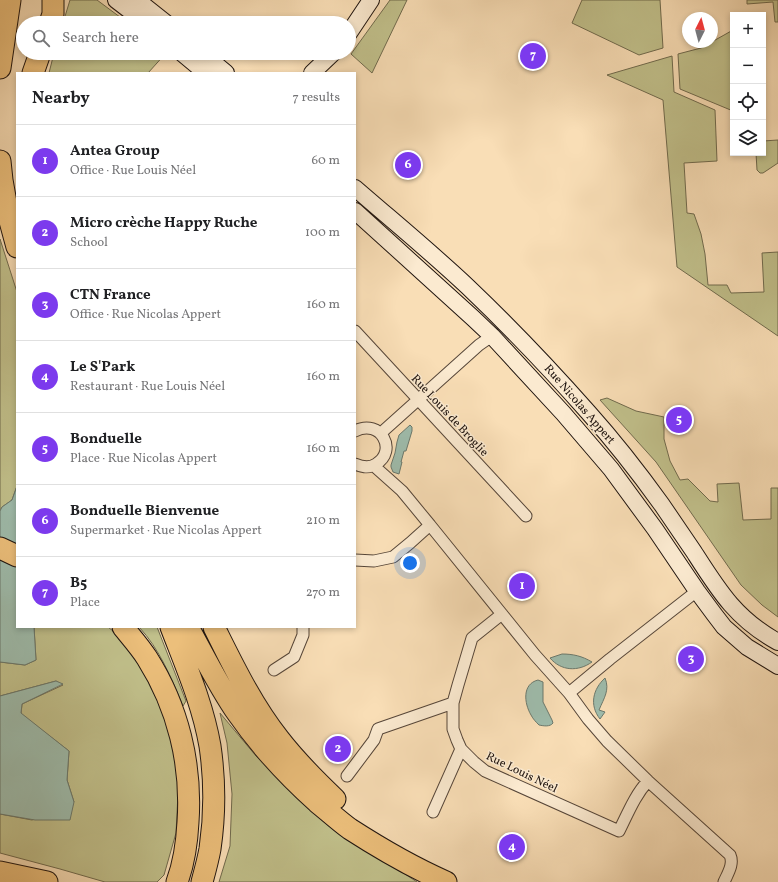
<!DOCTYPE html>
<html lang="en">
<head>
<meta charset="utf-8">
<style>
	:root { --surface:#fff; --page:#f6f6f6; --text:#202124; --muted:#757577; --line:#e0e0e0; --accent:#7c3aed }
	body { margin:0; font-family:Vollkorn,serif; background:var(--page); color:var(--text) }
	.controls { position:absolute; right:12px; top:12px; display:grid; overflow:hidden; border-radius:0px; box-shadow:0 2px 6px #0003 }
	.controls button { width:36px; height:36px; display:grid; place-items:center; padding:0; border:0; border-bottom:1px solid var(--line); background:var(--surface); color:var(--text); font:20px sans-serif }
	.compass { position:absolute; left:682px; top:12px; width:36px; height:36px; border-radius:50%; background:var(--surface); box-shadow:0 2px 6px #0003; rotate:6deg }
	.you { position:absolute; left:410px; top:563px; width:14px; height:14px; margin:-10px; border:3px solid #fff; border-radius:50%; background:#1a73e8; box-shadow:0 0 0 6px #1a73e833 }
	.badge { display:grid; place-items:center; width:26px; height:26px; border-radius:50%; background:var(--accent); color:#fff; font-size:13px; font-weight:700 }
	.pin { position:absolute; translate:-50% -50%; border:2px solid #fff; box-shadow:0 1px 4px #0006 }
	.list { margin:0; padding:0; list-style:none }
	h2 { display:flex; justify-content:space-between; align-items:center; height:52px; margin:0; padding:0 16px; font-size:17px }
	h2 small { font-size:13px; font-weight:400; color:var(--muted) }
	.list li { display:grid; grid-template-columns:26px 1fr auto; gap:12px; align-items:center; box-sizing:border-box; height:72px; padding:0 16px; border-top:1px solid var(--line) }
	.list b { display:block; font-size:15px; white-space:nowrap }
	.list p { margin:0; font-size:13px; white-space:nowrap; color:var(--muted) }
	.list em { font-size:13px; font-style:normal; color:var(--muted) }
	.icon { flex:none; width:22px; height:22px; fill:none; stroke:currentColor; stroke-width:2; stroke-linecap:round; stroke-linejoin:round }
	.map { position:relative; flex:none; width:778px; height:882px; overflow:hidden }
	.search { position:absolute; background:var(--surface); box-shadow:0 2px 6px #0003; left:16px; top:16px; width:340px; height:44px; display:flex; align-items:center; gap:10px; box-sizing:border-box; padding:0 14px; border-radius:22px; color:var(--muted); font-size:15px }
	.panel { position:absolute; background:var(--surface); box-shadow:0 2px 6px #0003; left:16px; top:72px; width:340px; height:556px; border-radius:0px }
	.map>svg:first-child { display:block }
	.green { fill:#c1c08b; stroke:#706a4d }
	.water { fill:#9ebcac; stroke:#6b796d }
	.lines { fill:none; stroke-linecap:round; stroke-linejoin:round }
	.street-casing { stroke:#564639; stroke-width:13 }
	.secondary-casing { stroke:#1f140f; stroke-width:18 }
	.highway-casing { stroke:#1f140f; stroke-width:23 }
	.street { stroke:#fbead0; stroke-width:11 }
	.secondary { stroke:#fbead0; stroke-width:16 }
	.highway { stroke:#ecbf7b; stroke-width:21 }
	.labels { text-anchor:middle; stroke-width:3; stroke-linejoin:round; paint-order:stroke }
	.street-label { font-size:12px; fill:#1f140f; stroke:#fbead0 }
</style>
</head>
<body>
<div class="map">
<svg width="778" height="882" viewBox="0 0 778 882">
	<rect width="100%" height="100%" fill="#f9deb6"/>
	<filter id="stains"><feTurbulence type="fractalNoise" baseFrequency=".005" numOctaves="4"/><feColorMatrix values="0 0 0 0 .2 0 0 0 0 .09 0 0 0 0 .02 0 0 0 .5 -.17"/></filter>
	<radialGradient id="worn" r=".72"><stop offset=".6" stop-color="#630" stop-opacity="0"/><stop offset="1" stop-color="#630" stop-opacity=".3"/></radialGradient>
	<!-- green -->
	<path class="green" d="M 70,0 L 97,0 L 128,23 L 63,23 Z
		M 390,0 L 407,0 L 372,73 L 351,54 Z
		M 582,0 L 660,0 L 663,48 L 639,55 L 572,23 Z
		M 747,0 L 778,0 L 778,22 L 775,22 L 773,2 L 747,4 Z
		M 733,30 L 733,111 L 680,89 L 678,54 L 701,48 Z
		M 54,53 L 166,53 L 148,73 L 49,73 Z
		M 672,56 L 674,92 L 715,110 L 717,161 L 684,163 L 687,213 L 694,214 L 701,234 L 705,254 L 708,285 L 727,285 L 731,293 L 764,292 L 762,253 L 778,252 L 778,336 L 677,267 L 663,100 L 607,75 Z
		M 778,140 L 778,163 L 763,173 L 760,173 L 757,170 L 756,153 L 763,153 L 763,141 Z
		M 0,239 L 17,292 L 17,486 L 12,500 L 2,507 L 0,511 Z
		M 607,398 L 636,411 L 664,417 L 664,439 L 670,461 L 680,480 L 688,479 L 710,501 L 718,502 L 717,484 L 739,483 L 743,520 L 771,519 L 771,488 L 778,488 L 778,617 L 762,605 L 741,585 L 656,462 L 600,400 Z
		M 34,627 L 108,627 L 123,639 L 161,696 L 179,773 L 176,833 L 164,875 L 157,882 L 105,882 L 60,869 L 0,853 L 0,814 L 32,820 L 74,802 L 67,780 L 69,751 L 21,714 L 22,704 L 63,685 L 56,681 L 0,696 L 0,662 L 25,665 L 36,660 Z
		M 139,627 L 157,627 L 186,701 L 183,706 C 172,679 159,648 139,627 Z
		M 220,713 L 256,756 L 327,822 L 417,882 L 219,882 L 230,846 L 232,794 L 227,743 Z"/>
	<!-- water -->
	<path class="water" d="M 410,425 L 412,427 L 412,431 L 406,451 L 404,451 L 401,462 L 402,462 L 399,474 L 393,472 L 391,467 L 391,465 L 395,453 L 397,442 L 399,435 Z
		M 17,486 L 17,627 L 34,627 L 36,660 L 25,665 L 0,662 L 0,511 L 2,507 L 12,500 Z
		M 562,654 C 573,654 582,656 592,662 C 578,672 561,671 550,658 Z
		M 605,678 C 610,690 604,698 599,710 L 605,712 L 600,719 C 589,705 593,689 605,678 Z
		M 538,680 L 543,682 L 543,702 L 552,720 L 553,723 C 550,727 544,726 539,725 C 536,722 533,719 531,715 C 524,703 522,684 538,680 Z
		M 56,681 L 63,684 L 22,704 L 21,713 L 69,751 L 67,780 L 74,802 L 70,820 L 35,820 L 0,814 L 0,696 Z"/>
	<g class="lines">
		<defs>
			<path id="street" d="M 355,331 L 526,516
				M 355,431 C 381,418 398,451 376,464 C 369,469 362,467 355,464
				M 381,433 L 479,345 L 492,336
				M 430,525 L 535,655 L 569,693 L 588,719 L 607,741 L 648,781 L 730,855 C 734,864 728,873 724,882
				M 355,560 L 374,561 L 393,557 L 410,543 L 430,525 L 402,491 L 374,466
				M 502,614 L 472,638 L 458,685 L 453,703 L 453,729 L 457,740 L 461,749 L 474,762 L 485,771 L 619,831 C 628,813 635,795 648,781
				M 274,670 L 294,657 L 303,635 L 303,627
				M 569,693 L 610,659 L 697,591
				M 347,776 L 374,740 L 378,729 L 453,703
				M 433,812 L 461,749"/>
			<path id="secondary" d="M 116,0 L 146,23
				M 137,0 L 166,23
				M 349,33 L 371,0
				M 182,53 L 206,73
				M 202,53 L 226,73
				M 312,73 L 333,53
				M 355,188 C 393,221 432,253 468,287 C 510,327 550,369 588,412 C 614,441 639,473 662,505 C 673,521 683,536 694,552 C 719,591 736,619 778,642
				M 355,211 L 473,318 L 492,336 L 563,413 L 611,469 L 655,529 L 697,591 L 714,614 L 724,627 L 747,647 L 778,666"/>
			<path id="highway" d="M 50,23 L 53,14 L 53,0
				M 0,68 L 10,0
				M 33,73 L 40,53
				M 0,161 L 2,180 L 8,214 L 17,247
				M 0,548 L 17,556
				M 123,627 C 131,637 140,647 147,658 C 178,707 192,764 188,822 C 187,842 184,863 177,882
				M 171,627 C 186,666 203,705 210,746 C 215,780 215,815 210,849 C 208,860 205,871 202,882
				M 188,627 C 204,656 219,687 238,714 C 261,747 287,775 317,802 C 328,811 339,821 350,829 C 381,849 412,867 446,882
				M 214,627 C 233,665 252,705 279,739 C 296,761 315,780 335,799
				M 0,872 L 47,882"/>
		</defs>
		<!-- street casing -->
		<use href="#street" class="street-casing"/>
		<!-- secondary casing -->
		<use href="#secondary" class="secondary-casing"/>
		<!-- highway casing -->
		<use href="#highway" class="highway-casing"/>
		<!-- street -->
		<use href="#street" class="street"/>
		<!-- secondary -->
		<use href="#secondary" class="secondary"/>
		<!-- highway -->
		<use href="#highway" class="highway"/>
	</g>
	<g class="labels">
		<!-- street labels -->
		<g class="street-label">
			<text transform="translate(580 404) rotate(49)" y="4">Rue Nicolas Appert</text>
			<text transform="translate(450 415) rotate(47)" y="4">Rue Louis de Broglie</text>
			<text transform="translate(522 772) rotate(26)" y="4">Rue Louis Néel</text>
		</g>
	</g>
	<rect width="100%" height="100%" filter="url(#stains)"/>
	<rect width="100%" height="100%" fill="url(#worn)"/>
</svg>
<div class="controls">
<button>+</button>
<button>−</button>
<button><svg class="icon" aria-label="locate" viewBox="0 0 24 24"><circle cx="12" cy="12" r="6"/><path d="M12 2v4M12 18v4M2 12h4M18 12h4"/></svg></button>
<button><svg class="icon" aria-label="layers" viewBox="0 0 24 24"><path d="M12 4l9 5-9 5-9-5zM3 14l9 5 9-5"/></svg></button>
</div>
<svg class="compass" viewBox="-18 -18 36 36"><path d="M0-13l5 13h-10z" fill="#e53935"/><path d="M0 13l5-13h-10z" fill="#757577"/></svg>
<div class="you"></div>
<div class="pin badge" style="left:522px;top:586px">1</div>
<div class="pin badge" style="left:338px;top:749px">2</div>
<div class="pin badge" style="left:691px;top:659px">3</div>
<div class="pin badge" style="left:512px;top:847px">4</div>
<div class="pin badge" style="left:679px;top:420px">5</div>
<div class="pin badge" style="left:408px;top:165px">6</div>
<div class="pin badge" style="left:533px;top:56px">7</div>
<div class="search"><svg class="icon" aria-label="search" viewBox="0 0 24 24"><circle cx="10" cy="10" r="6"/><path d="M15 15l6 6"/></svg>Search here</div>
<section class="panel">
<h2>Nearby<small>7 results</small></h2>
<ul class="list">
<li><span class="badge">1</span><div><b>Antea Group</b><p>Office · Rue Louis Néel</p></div><em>60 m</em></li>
<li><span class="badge">2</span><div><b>Micro crèche Happy Ruche</b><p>School</p></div><em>100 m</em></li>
<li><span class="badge">3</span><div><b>CTN France</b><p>Office · Rue Nicolas Appert</p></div><em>160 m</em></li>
<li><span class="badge">4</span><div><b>Le S'Park</b><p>Restaurant · Rue Louis Néel</p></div><em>160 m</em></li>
<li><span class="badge">5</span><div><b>Bonduelle</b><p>Place · Rue Nicolas Appert</p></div><em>160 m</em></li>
<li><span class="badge">6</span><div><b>Bonduelle Bienvenue</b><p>Supermarket · Rue Nicolas Appert</p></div><em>210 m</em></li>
<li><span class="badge">7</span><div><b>B5</b><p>Place</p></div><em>270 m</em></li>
</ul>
</section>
</div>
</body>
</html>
